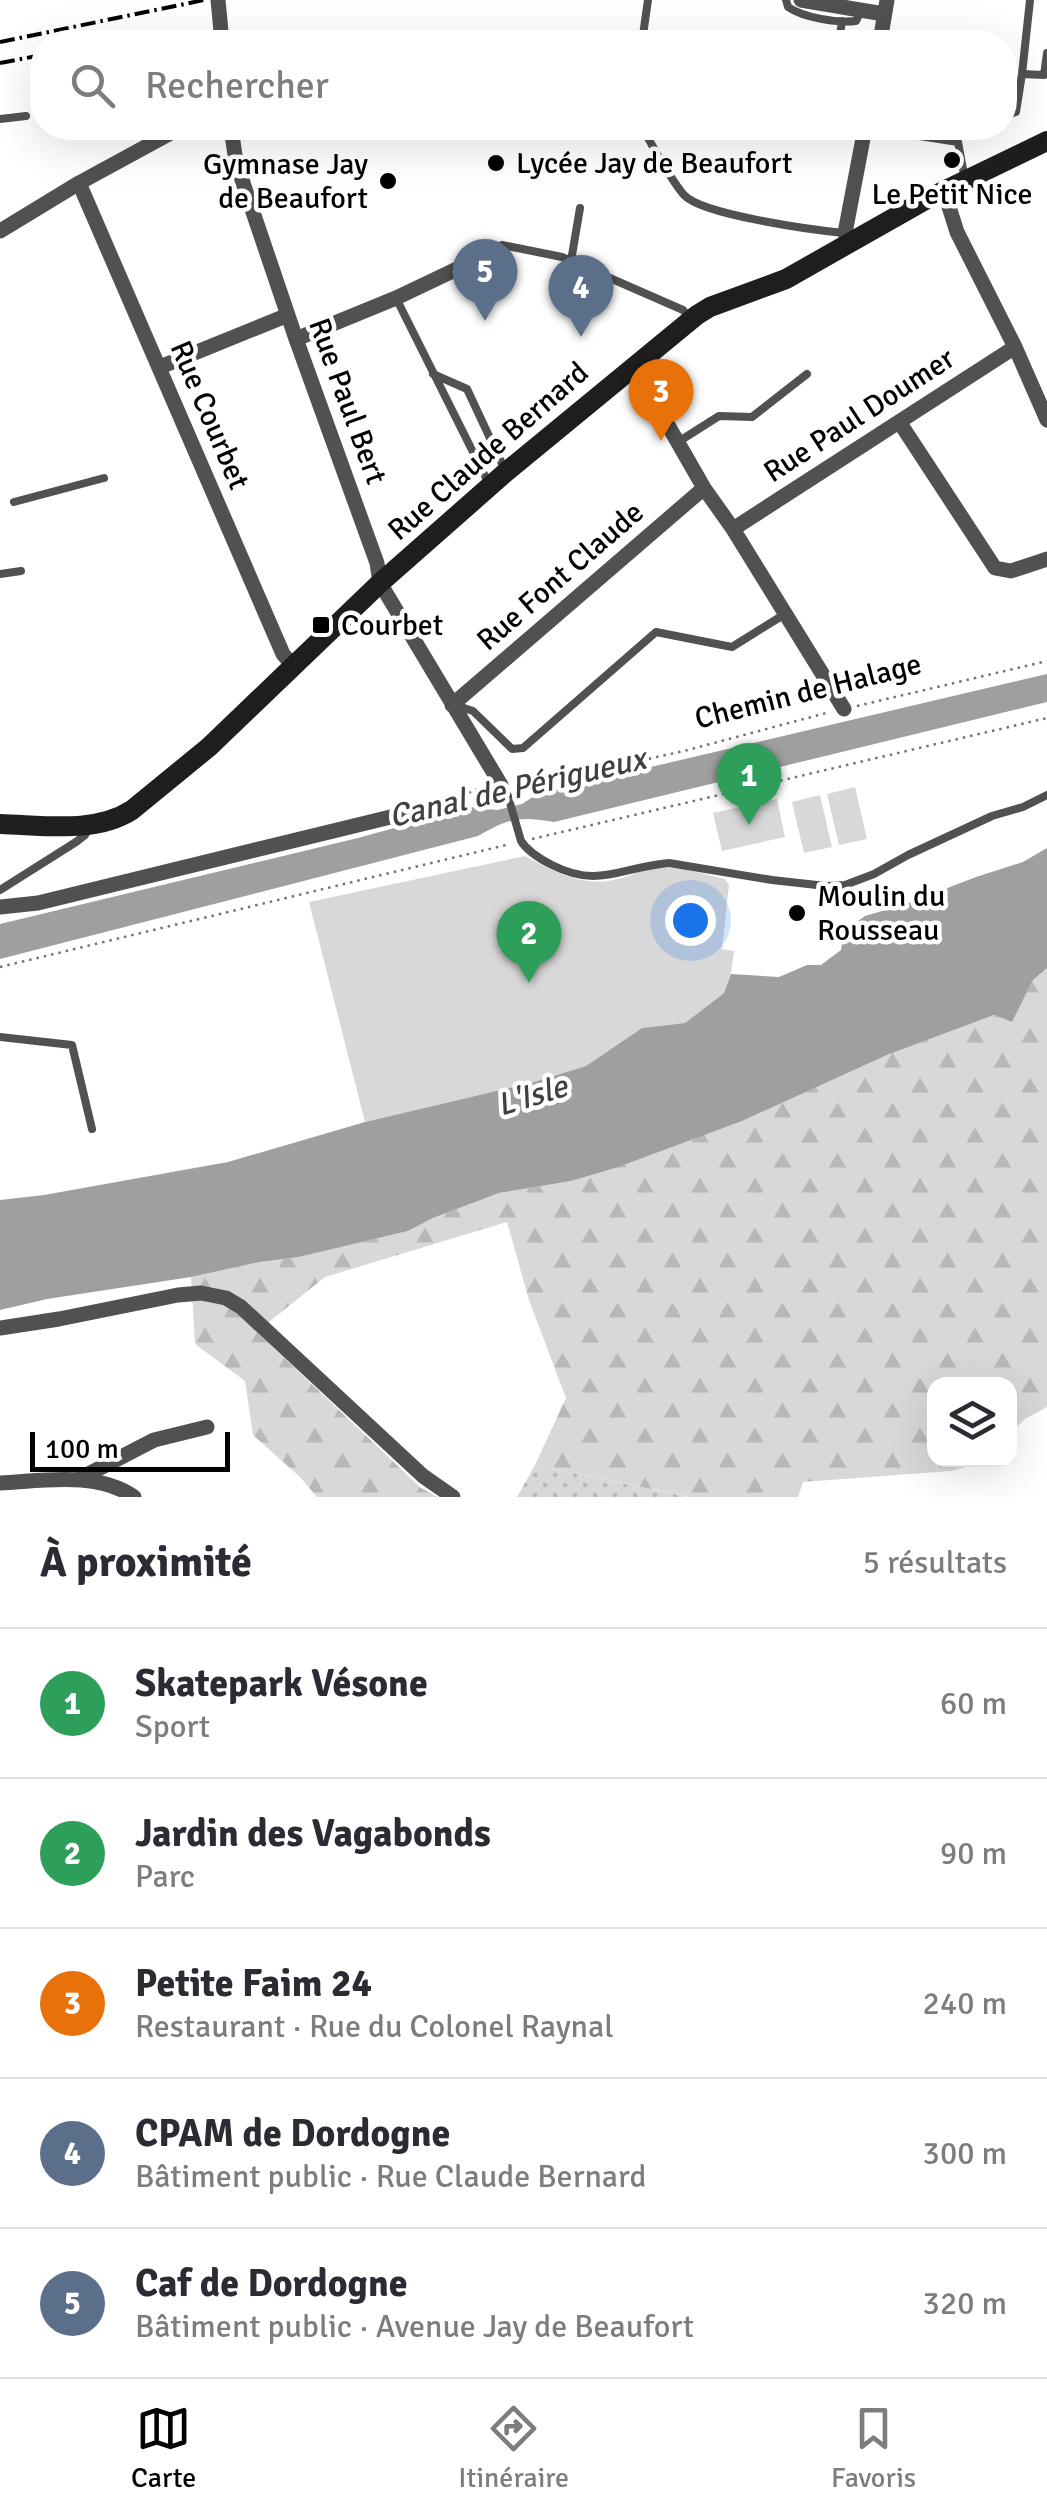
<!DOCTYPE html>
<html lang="fr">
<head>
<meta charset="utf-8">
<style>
	:root { --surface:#fff; --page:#f2f2f3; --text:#2b2b33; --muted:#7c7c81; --line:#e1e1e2; --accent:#000 }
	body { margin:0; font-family:Signika,sans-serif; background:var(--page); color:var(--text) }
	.controls { position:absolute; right:30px; bottom:30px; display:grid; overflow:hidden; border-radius:20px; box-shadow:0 10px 40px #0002 }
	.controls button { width:90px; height:90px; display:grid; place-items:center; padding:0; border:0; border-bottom:2px solid var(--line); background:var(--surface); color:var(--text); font:50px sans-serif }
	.scale { position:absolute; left:30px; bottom:25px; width:200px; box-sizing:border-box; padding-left:10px; border:5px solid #000; border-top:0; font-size:28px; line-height:35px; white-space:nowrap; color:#000; -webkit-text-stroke:8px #fff; paint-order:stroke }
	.you { position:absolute; left:690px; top:920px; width:35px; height:35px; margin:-25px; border:8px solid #fff; border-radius:50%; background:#1a73e8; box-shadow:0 0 0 15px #1a73e833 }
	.badge { display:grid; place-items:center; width:65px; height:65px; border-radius:50%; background:var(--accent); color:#fff; font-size:32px; font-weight:700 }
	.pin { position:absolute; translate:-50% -82px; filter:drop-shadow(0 2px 5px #0008) }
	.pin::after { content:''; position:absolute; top:52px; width:35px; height:30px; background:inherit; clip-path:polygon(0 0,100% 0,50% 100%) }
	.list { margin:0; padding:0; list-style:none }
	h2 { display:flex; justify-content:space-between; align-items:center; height:130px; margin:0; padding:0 40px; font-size:42px }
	h2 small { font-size:32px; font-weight:400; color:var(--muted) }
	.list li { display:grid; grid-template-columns:65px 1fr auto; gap:30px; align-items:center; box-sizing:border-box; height:150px; padding:0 40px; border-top:2px solid var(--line) }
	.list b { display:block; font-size:38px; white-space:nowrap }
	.list p { margin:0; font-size:32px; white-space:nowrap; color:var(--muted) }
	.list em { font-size:32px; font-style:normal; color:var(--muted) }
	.icon { flex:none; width:55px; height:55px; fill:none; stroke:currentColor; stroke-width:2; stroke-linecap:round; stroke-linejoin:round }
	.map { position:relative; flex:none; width:1047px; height:1497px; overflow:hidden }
	.search { position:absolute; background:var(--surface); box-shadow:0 10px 40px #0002; left:30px; right:30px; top:30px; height:110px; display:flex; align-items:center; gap:25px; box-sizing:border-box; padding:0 35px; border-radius:40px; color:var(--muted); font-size:38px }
	.sheet { height:880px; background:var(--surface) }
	nav { display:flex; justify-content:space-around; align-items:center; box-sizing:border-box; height:140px; border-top:2px solid var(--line); background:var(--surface); font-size:28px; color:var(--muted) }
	nav a { display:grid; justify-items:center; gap:5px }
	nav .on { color:var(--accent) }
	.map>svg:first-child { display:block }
	.grass { fill:url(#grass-dots) }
	.forest { fill:url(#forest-firs) }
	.park { fill:#d8d8d8 }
	.water { fill:#9f9f9f }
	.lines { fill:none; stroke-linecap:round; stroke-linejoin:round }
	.path { stroke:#737373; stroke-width:2.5; stroke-dasharray:2.5 5; stroke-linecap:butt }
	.lane { stroke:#515151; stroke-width:8 }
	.street { stroke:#515151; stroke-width:15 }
	.secondary { stroke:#1e1e1e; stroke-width:20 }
	.rail { stroke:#000; stroke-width:4; stroke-dasharray:15 5 2.5 5; stroke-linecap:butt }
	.poi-dot { fill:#000; stroke:#fff; stroke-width:4 }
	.labels { text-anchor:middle; stroke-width:9; stroke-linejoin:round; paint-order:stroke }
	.poi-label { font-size:30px; fill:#000; stroke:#fff; text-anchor:start }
	.street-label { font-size:30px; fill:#000; stroke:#fff }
	.water-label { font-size:32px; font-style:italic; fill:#404040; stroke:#fff }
</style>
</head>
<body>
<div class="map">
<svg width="1047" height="1497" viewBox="0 0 1047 1497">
	<defs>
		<pattern id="grass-dots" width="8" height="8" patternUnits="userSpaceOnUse" patternTransform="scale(2.5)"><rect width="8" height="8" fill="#d8d8d8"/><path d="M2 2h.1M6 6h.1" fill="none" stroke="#b8b8b8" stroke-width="1.8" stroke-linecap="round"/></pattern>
		<pattern id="forest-firs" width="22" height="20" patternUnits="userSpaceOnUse" patternTransform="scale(2.5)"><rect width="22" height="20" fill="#d8d8d8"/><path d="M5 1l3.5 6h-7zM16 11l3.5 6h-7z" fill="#b8b8b8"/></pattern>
	</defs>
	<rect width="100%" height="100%" fill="#fff"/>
	<!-- grass -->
	<path class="grass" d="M 535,1465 L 689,1497 L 517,1497 Z"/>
	<!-- forest -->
	<path class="forest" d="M 1047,968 L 1047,1407 L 1025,1419 L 1010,1433 L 1010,1384 L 934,1384 L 934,1460 L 980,1460 L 974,1465 L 951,1471 L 803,1482 L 798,1497 L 690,1497 L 535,1465 L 566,1398 L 529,1300 L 507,1222 L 325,1277 L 269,1322 L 260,1335 L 421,1488 L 438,1497 L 317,1497 L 300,1477 L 253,1435 L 245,1381 L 195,1344 L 191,1277 L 260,1262 L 299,1257 L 408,1231 L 433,1218 L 499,1193 L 571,1181 L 742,1121 L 887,1055 L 994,1015 L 1012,1022 L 1033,980 Z"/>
	<!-- park -->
	<path class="park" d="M 855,787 L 867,839 L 839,845 L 827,794 Z
		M 820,795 L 832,847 L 804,853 L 792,802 Z
		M 777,799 L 785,837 L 722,851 L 713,813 Z
		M 525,856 C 551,870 577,885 608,881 C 626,879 642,868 662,868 C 683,867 704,874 725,879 L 729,885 L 722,949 L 734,951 L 731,974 L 724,993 L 685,1023 L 642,1028 L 586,1066 L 534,1082 L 365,1122 L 309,902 Z"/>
	<!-- water -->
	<path class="water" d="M 1047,674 L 1047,702 L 554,822 C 518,816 510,818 478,836 L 0,959 L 0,924 L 358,838 L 470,807 L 497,810 L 522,804 L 545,789 L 574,785 Z
		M 1047,848 L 1047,968 L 1033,980 L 1012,1022 L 994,1015 L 887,1055 L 742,1121 L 618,1167 L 571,1181 L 499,1193 L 433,1218 L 408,1231 L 299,1257 L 260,1262 L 191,1277 L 47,1299 L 0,1310 L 0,1200 L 44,1195 L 228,1162 L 365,1122 L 534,1082 L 586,1066 L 642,1028 L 685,1023 L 724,993 L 731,974 L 779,977 L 807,965 L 821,965 L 841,950 L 844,931 L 865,916 L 903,905 L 976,877 L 1023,862 Z"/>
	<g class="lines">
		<!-- path -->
		<path class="path" d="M 857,706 L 1047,661
			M 516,783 L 597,770 L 684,751 L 830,712
			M 455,799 L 484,786
			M 532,839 L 1047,718
			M 0,967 L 510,844"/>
		<!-- lane -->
		<path class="lane" d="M 786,0 L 788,7 C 804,18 837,23 856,21 L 861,11
			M 642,42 L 648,0
			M 839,42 L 842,21
			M 1022,74 L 1044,75 L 1047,53
			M 1004,116 L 1016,112 L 1022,74 L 1030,0
			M 0,119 L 26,116
			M 642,128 C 655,149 668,176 684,195 C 702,215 814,230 844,233
			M 868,128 L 958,142 L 965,180
			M 571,261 L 580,208
			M 459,268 L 502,245 L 562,257 L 683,310 L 691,320
			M 396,298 L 488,482
			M 433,374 L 467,389 L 504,468
			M 678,442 L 719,416 L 752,417 L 807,374
			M 14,502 L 104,478
			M 0,574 L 21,571
			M 455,705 L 473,711 L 512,749 L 523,748 L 656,632 L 732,647 L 785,614
			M 501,785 L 508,796 L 521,841 C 528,852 540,859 552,865 C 599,889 621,867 669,863 L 772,880 L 826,886 L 845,885 L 874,874 L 908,855 L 992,816 L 1023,807 L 1047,795
			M 0,890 L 76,842 L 85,835 L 89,827
			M 0,1037 L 72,1045 L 92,1129"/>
		<!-- street -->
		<path class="street" d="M 218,0 L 222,42
			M 801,0 L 884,14
			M 880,42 L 887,0
			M 231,128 L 236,162 L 296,339 L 377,563 L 380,583 L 501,785
			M 79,183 L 283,654 L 293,666
			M 944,191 L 957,232 L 1015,347 L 1047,420
			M 0,231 L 79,183 L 180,128
			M 849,242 L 845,233 L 865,128
			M 296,339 L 396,298 L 459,268
			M 634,366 L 704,488 L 733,529 L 844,709
			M 160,367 L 288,315
			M 900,423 L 995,568 L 1011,571 L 1047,559
			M 733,529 L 1015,347
			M 452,705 L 704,488
			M 0,907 L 38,903 L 444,804
			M 0,1328 L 59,1319 L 178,1295 L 201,1293 L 226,1298 L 241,1307 L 423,1476 L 453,1497
			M 77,1480 L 154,1440 L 207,1427
			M 0,1483 C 43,1481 97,1471 134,1497"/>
		<!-- secondary -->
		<path class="secondary" d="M 0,824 C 43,825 95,834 132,810 L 209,747 L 380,583 L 506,472 L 697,315 L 710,307 L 786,279 L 927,199 L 1047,141"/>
		<!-- rail -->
		<path class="rail" d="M 0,42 L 204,0
			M 104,42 L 117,40
			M 0,63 L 42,55"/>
	</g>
	<!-- markers -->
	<g class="poi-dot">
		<circle cx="952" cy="160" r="10"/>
		<circle cx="496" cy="163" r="10"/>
		<circle cx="388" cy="181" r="10"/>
		<rect x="311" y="615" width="20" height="20" rx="5"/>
		<circle cx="797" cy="913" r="10"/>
	</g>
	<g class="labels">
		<!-- poi labels -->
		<g class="poi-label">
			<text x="516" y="173">Lycée Jay de Beaufort</text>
			<text x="368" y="174" text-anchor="end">Gymnase Jay<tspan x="368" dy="34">de Beaufort</tspan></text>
			<text x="952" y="204" text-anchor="middle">Le Petit Nice</text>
			<text x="341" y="635">Courbet</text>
			<text x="817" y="906">Moulin du<tspan x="817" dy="34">Rousseau</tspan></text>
		</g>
		<!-- street labels -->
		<g class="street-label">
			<text transform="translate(348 401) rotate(70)" y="10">Rue Paul Bert</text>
			<text transform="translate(210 415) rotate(67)" y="10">Rue Courbet</text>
			<text transform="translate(859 415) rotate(-33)" y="10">Rue Paul Doumer</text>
			<text transform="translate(488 451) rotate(-41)" y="10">Rue Claude Bernard</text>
			<text transform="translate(560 576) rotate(-41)" y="10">Rue Font Claude</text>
			<text transform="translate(808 691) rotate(-14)" y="10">Chemin de Halage</text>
		</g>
		<!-- water labels -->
		<g class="water-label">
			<text transform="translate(517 787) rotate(-13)" y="11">Canal de Périgueux</text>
			<text transform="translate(532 1095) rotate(-17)" y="11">L'Isle</text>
		</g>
	</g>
</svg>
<div class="controls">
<button><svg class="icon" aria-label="layers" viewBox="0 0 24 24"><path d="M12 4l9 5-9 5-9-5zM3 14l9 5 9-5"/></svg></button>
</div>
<div class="scale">100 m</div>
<div class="you"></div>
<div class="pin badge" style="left:749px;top:825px;background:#2e9e5b">1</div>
<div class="pin badge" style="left:529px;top:983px;background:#2e9e5b">2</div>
<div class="pin badge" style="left:661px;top:441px;background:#e8710a">3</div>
<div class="pin badge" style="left:581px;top:337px;background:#5c6f8a">4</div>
<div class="pin badge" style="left:485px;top:321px;background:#5c6f8a">5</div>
<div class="search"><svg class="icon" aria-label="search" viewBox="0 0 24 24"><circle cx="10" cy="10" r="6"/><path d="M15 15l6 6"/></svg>Rechercher</div>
</div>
<section class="sheet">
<h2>À proximité<small>5 résultats</small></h2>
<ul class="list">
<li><span class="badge" style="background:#2e9e5b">1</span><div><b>Skatepark Vésone</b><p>Sport</p></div><em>60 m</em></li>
<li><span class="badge" style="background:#2e9e5b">2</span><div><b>Jardin des Vagabonds</b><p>Parc</p></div><em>90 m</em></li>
<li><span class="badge" style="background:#e8710a">3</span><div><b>Petite Faim 24</b><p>Restaurant · Rue du Colonel Raynal</p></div><em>240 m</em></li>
<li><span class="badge" style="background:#5c6f8a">4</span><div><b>CPAM de Dordogne</b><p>Bâtiment public · Rue Claude Bernard</p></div><em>300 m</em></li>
<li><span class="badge" style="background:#5c6f8a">5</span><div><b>Caf de Dordogne</b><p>Bâtiment public · Avenue Jay de Beaufort</p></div><em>320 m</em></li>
</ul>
</section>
<nav>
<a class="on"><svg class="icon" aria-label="map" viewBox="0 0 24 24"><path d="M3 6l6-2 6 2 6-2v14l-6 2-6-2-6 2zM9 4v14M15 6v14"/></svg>Carte</a>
<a><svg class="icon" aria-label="directions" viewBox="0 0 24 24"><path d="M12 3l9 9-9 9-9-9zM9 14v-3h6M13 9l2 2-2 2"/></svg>Itinéraire</a>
<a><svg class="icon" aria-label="saved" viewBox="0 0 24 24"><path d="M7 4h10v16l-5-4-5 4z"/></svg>Favoris</a>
</nav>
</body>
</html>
